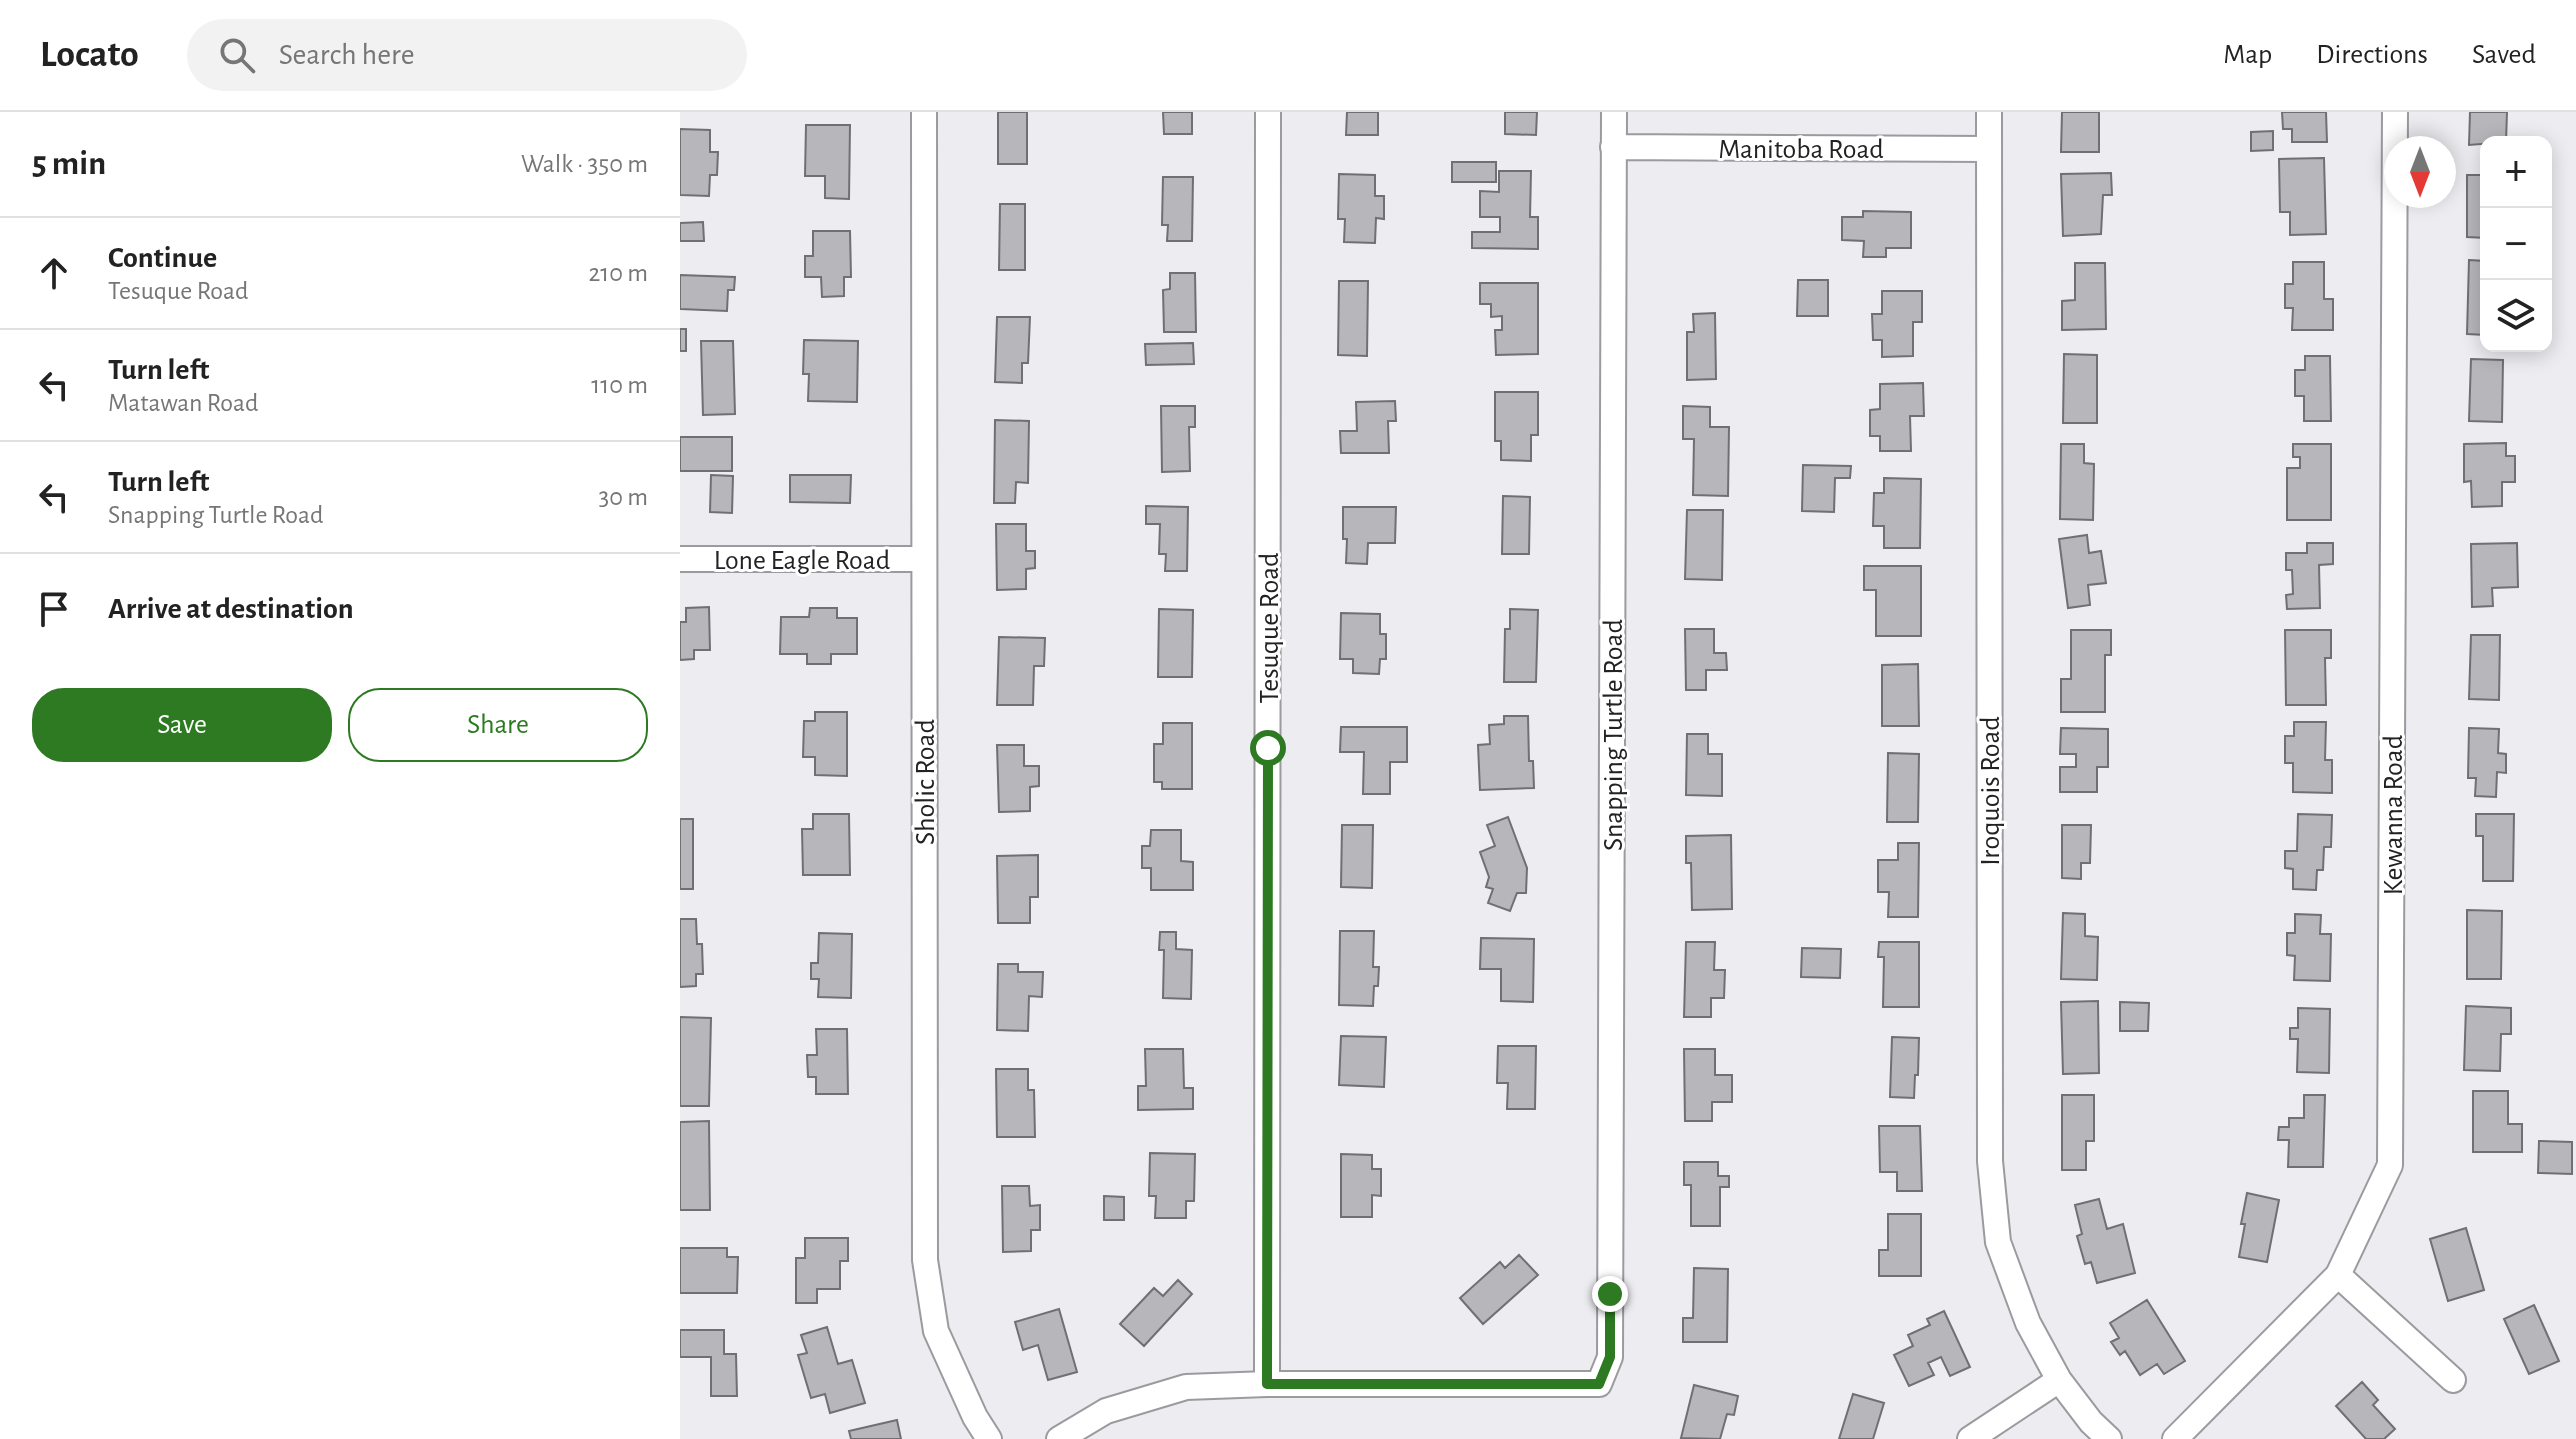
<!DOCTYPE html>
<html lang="en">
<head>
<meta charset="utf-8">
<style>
	:root { --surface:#fff; --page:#f2f2f2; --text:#222; --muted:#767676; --line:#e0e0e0; --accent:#2d7a22 }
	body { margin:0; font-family:"Alegreya Sans",sans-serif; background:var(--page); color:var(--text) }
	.controls { position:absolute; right:24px; top:24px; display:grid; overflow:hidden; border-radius:16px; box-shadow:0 4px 20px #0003 }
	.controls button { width:72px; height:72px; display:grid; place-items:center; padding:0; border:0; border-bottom:2px solid var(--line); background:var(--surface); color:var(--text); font:40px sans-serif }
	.compass { position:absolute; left:1704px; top:24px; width:72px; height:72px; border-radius:50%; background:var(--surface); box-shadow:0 4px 20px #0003; rotate:180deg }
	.stop { position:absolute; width:24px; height:24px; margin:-18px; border:6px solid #2d7a22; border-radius:50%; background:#fff }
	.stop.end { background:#2d7a22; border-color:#fff; box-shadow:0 2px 8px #0008 }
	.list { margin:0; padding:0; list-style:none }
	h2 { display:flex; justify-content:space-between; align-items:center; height:104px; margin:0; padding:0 32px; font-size:34px }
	h2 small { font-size:26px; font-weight:400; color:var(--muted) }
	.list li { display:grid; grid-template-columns:52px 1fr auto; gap:24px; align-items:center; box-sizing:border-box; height:112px; padding:0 32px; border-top:2px solid var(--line) }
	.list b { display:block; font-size:30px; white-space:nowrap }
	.list p { margin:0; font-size:26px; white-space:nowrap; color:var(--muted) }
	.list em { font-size:26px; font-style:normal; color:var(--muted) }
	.actions { display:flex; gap:16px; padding:24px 32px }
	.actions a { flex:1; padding:18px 0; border:2px solid var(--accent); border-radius:32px; text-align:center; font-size:28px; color:var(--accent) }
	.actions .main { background:var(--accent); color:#fff }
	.icon { flex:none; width:44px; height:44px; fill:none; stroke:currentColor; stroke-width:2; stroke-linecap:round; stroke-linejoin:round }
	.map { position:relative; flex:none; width:1896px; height:1327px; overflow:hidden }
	header { display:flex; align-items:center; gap:48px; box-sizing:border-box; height:112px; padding:0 40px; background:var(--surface); border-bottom:2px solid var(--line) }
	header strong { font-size:38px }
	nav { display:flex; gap:44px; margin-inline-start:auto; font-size:28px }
	.search { width:560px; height:72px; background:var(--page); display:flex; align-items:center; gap:20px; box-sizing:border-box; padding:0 28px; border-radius:44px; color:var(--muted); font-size:30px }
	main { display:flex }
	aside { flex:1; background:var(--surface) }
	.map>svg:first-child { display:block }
	.building { fill:#b6b6bb; stroke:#706f74; stroke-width:2 }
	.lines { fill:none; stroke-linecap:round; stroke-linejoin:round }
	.street-casing { stroke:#9b9a9f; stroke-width:28 }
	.street { stroke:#fff; stroke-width:24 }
	.route { stroke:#2d7a22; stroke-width:10 }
	.labels { text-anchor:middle; stroke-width:6; stroke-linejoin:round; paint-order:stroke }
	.street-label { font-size:28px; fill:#222224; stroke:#fff }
</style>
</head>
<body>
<header>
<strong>Locato</strong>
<div class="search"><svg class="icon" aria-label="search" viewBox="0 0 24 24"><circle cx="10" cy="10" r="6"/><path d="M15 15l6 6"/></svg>Search here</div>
<nav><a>Map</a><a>Directions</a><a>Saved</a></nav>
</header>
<main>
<aside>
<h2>5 min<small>Walk · 350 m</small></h2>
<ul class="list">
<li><svg class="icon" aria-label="ahead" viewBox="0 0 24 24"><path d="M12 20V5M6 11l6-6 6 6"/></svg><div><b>Continue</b><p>Tesuque Road</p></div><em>210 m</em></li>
<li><svg class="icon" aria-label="left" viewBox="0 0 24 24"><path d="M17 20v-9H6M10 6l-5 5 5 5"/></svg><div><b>Turn left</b><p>Matawan Road</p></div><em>110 m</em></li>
<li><svg class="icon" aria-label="left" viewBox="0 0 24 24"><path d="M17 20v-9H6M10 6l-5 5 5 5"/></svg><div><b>Turn left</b><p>Snapping Turtle Road</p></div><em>30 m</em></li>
<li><svg class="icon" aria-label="arrive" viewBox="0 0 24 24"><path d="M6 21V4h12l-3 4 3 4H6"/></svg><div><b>Arrive at destination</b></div></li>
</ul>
<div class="actions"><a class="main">Save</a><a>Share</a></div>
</aside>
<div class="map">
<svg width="1896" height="1327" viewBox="0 0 1896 1327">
	<rect width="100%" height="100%" fill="#ececf1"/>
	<!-- building -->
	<path class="building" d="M 318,0 L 347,0 L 347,52 L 318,52 Z
		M 483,0 L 512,0 L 512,22 L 484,22 Z
		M 667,0 L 698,0 L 698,23 L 666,23 Z
		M 825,0 L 857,0 L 856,23 L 825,22 Z
		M 1382,0 L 1419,0 L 1419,40 L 1381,40 Z
		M 1602,0 L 1646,0 L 1647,30 L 1612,30 L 1612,17 L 1603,17 Z
		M 1790,0 L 1827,0 L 1826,30 L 1789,33 Z
		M 126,13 L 170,13 L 169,87 L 145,86 L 145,64 L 125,64 Z
		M 0,17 L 30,18 L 30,40 L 38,40 L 37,63 L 30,63 L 29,84 L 0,83 Z
		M 1593,19 L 1593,38 L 1571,39 L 1571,20 Z
		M 1644,46 L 1646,122 L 1610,123 L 1610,100 L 1600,100 L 1599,47 Z
		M 772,50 L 816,50 L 816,70 L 772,70 Z
		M 819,59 L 851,59 L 850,105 L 858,105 L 858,137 L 792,136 L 792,120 L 820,120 L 820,105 L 800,105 L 800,79 L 819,80 Z
		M 1431,61 L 1432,83 L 1423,83 L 1421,122 L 1383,124 L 1381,62 Z
		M 659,62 L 695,63 L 695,84 L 704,84 L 704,107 L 696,106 L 695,131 L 664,130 L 665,107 L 658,107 Z
		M 1787,63 L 1806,63 L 1806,126 L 1787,125 Z
		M 483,65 L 513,65 L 512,129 L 487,129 L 488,113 L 482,113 Z
		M 320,92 L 345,92 L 345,158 L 319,158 Z
		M 1183,99 L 1231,100 L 1231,136 L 1206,136 L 1206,145 L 1183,145 L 1184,129 L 1162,128 L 1162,105 L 1183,105 Z
		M 23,110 L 24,129 L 0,129 L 0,111 Z
		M 133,119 L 170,119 L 171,165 L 164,165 L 164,184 L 142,185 L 141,165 L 125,165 L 125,144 L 133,144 Z
		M 1789,148 L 1806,149 L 1806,223 L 1787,222 Z
		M 1613,150 L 1644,150 L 1644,187 L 1653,187 L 1653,218 L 1612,218 L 1613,196 L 1605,196 L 1605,172 L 1613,172 Z
		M 1395,151 L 1425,151 L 1426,217 L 1382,218 L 1382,189 L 1395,188 Z
		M 490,161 L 515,161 L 516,220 L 484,220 L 483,178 L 490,177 Z
		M 0,163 L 55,165 L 54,178 L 48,178 L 47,199 L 0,197 Z
		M 1118,168 L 1148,168 L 1148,204 L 1117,204 Z
		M 659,169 L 688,169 L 687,244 L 658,243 Z
		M 800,171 L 858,171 L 858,242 L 816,243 L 815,218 L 822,218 L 822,204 L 811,205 L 811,192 L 800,192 Z
		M 1202,179 L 1242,179 L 1242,210 L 1233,210 L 1233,244 L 1202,245 L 1202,228 L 1193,228 L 1192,202 L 1202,202 Z
		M 1035,201 L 1036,267 L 1007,268 L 1007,220 L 1014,220 L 1013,202 Z
		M 317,205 L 350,205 L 348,251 L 342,251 L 342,271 L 315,270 Z
		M 0,217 L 6,217 L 6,239 L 0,239 Z
		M 124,228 L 178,229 L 177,290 L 128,289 L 129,262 L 123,262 Z
		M 21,229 L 53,229 L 55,302 L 23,303 Z
		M 513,231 L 514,252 L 466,253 L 465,232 Z
		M 1384,242 L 1417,243 L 1417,311 L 1383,311 Z
		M 1625,244 L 1650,244 L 1651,309 L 1624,309 L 1624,284 L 1615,284 L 1615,258 L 1625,258 Z
		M 1791,247 L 1823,248 L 1822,310 L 1789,309 Z
		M 1243,271 L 1244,304 L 1230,304 L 1231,339 L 1200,339 L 1200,324 L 1190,324 L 1190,298 L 1200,297 L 1200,272 Z
		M 815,280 L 858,280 L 858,323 L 851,323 L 851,349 L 821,348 L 821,329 L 815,329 Z
		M 715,289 L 716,309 L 708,309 L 709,341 L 661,341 L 660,319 L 677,319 L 676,290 Z
		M 481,294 L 515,294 L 515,315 L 509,315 L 510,359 L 482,360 Z
		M 1003,294 L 1030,295 L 1030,315 L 1049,315 L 1048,384 L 1013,383 L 1014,327 L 1003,327 Z
		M 315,308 L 349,309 L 348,371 L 336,370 L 335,391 L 314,391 Z
		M 0,325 L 52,325 L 52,359 L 0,359 Z
		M 1826,331 L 1826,344 L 1835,344 L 1835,370 L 1822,370 L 1822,394 L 1792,395 L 1791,369 L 1784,370 L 1784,332 Z
		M 1381,332 L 1404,332 L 1404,351 L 1414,352 L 1413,408 L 1380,407 Z
		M 1613,332 L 1651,332 L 1651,408 L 1607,408 L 1607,356 L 1620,356 L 1620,345 L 1613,345 Z
		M 1123,353 L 1171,354 L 1170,366 L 1155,366 L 1154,400 L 1122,399 Z
		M 31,363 L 53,364 L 52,401 L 30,400 Z
		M 110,363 L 171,363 L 170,391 L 110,390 Z
		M 1204,366 L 1241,367 L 1240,436 L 1204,436 L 1204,414 L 1193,414 L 1194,381 L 1204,381 Z
		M 823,384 L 850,385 L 849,442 L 822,442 Z
		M 466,394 L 508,395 L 507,459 L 485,459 L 486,442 L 479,442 L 480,412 L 466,412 Z
		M 663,395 L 716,395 L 715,431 L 688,431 L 687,452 L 666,451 L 667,427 L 663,427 Z
		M 1007,398 L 1043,398 L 1042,468 L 1005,467 Z
		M 316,412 L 346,412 L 346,439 L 355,439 L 355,456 L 346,457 L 346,477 L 317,478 Z
		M 1407,423 L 1409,441 L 1421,439 L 1426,471 L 1408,473 L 1410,493 L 1388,496 L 1379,427 Z
		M 1627,431 L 1653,431 L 1653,452 L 1639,453 L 1640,496 L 1607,497 L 1606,483 L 1613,482 L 1612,458 L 1606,458 L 1606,441 L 1627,441 Z
		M 1837,431 L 1838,475 L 1812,476 L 1813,494 L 1792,495 L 1791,432 Z
		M 1184,454 L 1241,454 L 1241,524 L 1196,524 L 1196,478 L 1184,478 Z
		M 29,495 L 30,538 L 14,538 L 14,547 L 0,548 L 0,510 L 6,510 L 6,496 Z
		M 130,496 L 157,496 L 157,506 L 177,506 L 177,542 L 151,542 L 151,552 L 127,552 L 127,542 L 100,542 L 101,505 L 129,505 Z
		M 479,497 L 513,498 L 512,565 L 478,565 Z
		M 830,497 L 858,498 L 856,570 L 824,570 L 825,517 L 830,517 Z
		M 661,501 L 700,502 L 700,522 L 706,522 L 706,547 L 700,547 L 699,562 L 673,561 L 673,547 L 660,547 Z
		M 1005,517 L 1034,517 L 1034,541 L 1046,541 L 1047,558 L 1026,558 L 1026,578 L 1006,578 Z
		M 1391,518 L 1431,518 L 1431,543 L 1425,543 L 1425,600 L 1381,600 L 1381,567 L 1391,567 Z
		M 1605,518 L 1651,518 L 1651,546 L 1645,546 L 1646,593 L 1606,593 Z
		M 1791,523 L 1820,523 L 1819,588 L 1789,587 Z
		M 319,525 L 365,526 L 364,554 L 354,554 L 353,593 L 317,593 Z
		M 1238,552 L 1239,614 L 1202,614 L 1202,553 Z
		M 135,600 L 167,600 L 167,664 L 135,663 L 135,645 L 123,645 L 124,609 L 135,609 Z
		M 824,604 L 848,604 L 849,649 L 853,649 L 854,676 L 800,678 L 798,633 L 810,632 L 809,613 L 824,612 Z
		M 1614,610 L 1646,610 L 1645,648 L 1652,648 L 1652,681 L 1613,680 L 1613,651 L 1605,651 L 1605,624 L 1614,624 Z
		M 483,611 L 512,611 L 512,677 L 482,677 L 482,670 L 474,670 L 474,632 L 483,632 Z
		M 661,615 L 727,615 L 727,650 L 710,650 L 710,682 L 683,682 L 684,640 L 660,640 Z
		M 1381,616 L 1428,617 L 1428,655 L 1417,655 L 1417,680 L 1380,680 L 1380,655 L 1396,655 L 1396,642 L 1380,642 Z
		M 1789,616 L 1819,617 L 1818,641 L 1826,642 L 1826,661 L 1817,660 L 1816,685 L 1795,684 L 1796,666 L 1788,666 Z
		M 1007,622 L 1028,622 L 1028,642 L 1042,642 L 1042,684 L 1006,683 Z
		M 317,633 L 344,633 L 344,654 L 359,654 L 359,674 L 350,675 L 350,699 L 319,700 Z
		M 1208,641 L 1239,642 L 1238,710 L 1207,710 Z
		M 133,702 L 169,702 L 170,763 L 123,763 L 122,717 L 133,717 Z
		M 1618,702 L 1652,703 L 1651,735 L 1644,735 L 1643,758 L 1637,758 L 1636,778 L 1613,777 L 1613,757 L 1605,756 L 1605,739 L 1617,739 Z
		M 1796,702 L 1834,702 L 1833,769 L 1803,769 L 1803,724 L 1796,724 Z
		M 828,705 L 847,756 L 846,781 L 837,781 L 830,799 L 808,791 L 813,777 L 806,775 L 809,765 L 800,740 L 815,734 L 807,713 Z
		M 0,707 L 13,707 L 13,777 L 0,777 Z
		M 662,713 L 693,713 L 692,776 L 661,775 Z
		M 1382,713 L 1411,713 L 1410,751 L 1401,751 L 1401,767 L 1382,766 Z
		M 471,718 L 501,718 L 501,749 L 513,750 L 513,778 L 471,778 L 471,756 L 462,756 L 462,734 L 470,734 Z
		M 1051,723 L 1052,797 L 1012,798 L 1011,751 L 1006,751 L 1006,724 Z
		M 1218,731 L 1239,731 L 1238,805 L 1208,805 L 1209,780 L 1198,780 L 1198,748 L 1218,748 Z
		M 358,743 L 358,785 L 350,785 L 350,811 L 318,811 L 317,744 Z
		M 1787,798 L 1822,799 L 1821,867 L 1787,867 Z
		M 1383,801 L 1405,802 L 1405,824 L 1418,825 L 1417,868 L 1381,867 Z
		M 1615,802 L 1641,803 L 1640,822 L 1651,822 L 1650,869 L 1614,868 L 1615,844 L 1607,843 L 1607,821 L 1615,821 Z
		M 0,807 L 16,807 L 17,832 L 22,832 L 23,862 L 16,862 L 16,874 L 0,875 Z
		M 660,819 L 694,819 L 693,855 L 699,855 L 698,874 L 694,874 L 693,894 L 659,893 Z
		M 480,820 L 496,820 L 496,837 L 512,838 L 511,887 L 483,886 L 484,838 L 479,838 Z
		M 139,821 L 172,822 L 171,886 L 138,885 L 139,867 L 131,867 L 131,851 L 138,851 Z
		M 801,826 L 854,827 L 853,890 L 821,889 L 821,857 L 800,857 Z
		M 1006,830 L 1035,830 L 1034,858 L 1045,858 L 1044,886 L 1031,886 L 1031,905 L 1004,905 Z
		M 1199,830 L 1239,830 L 1239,895 L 1203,895 L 1204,845 L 1198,845 Z
		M 1122,836 L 1161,837 L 1160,866 L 1121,865 Z
		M 318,852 L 338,852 L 338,860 L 363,860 L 362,885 L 349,884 L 348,919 L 317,918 Z
		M 1418,889 L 1419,961 L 1383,962 L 1381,890 Z
		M 1440,890 L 1469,891 L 1468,919 L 1440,919 Z
		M 1786,894 L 1831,896 L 1831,922 L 1821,922 L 1820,959 L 1784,958 Z
		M 1618,896 L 1650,897 L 1649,961 L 1617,960 L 1618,927 L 1610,927 L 1610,916 L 1618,916 Z
		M 0,905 L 31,906 L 29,994 L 0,994 Z
		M 136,917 L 167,917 L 168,982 L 136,982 L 136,965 L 128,965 L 127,943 L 137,943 Z
		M 661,924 L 706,925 L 704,975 L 659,973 Z
		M 1212,925 L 1239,926 L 1238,963 L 1235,963 L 1234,986 L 1210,985 Z
		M 818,934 L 856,934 L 855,997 L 827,997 L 828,971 L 817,971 Z
		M 465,937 L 503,937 L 504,976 L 513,976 L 513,997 L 458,998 L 458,974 L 466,974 Z
		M 1004,937 L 1035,937 L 1035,963 L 1052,963 L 1052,990 L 1032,990 L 1032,1009 L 1005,1009 Z
		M 316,957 L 348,957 L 348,978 L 354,978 L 355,1025 L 317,1025 Z
		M 1793,979 L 1828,979 L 1828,1012 L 1842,1012 L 1842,1040 L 1793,1040 Z
		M 1382,983 L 1414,983 L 1414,1029 L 1406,1029 L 1406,1058 L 1382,1058 Z
		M 1624,983 L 1645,983 L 1643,1055 L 1608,1055 L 1609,1028 L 1598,1028 L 1599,1015 L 1609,1015 L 1609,1006 L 1624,1006 Z
		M 29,1009 L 30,1098 L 0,1098 L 0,1010 Z
		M 1199,1014 L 1240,1014 L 1242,1079 L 1217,1079 L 1217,1060 L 1200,1060 Z
		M 1859,1029 L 1892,1030 L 1892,1062 L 1858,1061 Z
		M 470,1041 L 515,1042 L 514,1089 L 506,1089 L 506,1106 L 475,1106 L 476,1084 L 469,1084 Z
		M 661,1042 L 692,1043 L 692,1057 L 701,1057 L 701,1084 L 692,1083 L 692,1105 L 661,1105 Z
		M 1004,1050 L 1038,1050 L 1038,1064 L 1049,1064 L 1049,1075 L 1040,1075 L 1040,1114 L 1011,1114 L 1011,1073 L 1004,1073 Z
		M 322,1074 L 349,1074 L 350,1094 L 360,1093 L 360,1118 L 351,1118 L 351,1139 L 323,1140 Z
		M 1567,1081 L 1599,1088 L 1587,1150 L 1559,1145 L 1565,1112 L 1561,1112 Z
		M 424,1084 L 444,1085 L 444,1108 L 424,1108 Z
		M 1419,1087 L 1427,1117 L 1443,1112 L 1455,1161 L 1417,1171 L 1411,1150 L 1405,1152 L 1397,1124 L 1402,1122 L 1395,1093 Z
		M 1208,1102 L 1241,1102 L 1241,1164 L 1199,1164 L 1199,1138 L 1208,1138 Z
		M 1786,1116 L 1804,1178 L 1768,1189 L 1750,1127 Z
		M 125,1126 L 168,1126 L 168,1149 L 160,1149 L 160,1177 L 137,1177 L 137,1191 L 116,1191 L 116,1146 L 125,1146 Z
		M 0,1136 L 47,1136 L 47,1145 L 58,1145 L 57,1181 L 0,1181 Z
		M 839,1143 L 858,1163 L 803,1212 L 780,1186 L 820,1150 L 825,1156 Z
		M 1014,1156 L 1048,1157 L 1047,1230 L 1003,1230 L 1003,1206 L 1013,1206 Z
		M 498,1168 L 512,1182 L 464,1234 L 440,1212 L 474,1176 L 483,1184 Z
		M 1467,1188 L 1505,1249 L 1484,1262 L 1477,1252 L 1460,1263 L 1445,1239 L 1440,1243 L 1431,1230 L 1439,1226 L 1430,1211 Z
		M 1854,1193 L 1879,1249 L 1849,1262 L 1824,1207 Z
		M 379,1197 L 397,1260 L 368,1268 L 358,1233 L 343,1238 L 335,1210 Z
		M 1264,1199 L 1290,1255 L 1270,1264 L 1261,1245 L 1248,1251 L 1254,1263 L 1229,1274 L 1214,1243 L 1233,1234 L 1228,1223 L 1250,1213 L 1247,1207 Z
		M 147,1215 L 158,1252 L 172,1248 L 185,1291 L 150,1301 L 145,1282 L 131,1286 L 118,1243 L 127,1241 L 121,1223 Z
		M 0,1218 L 44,1218 L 44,1242 L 56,1242 L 57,1284 L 31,1284 L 31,1245 L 0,1245 Z
		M 1682,1270 L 1698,1288 L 1693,1293 L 1715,1317 L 1704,1327 L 1686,1327 L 1656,1294 Z
		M 1014,1273 L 1058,1284 L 1054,1303 L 1047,1302 L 1040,1327 L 1001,1326 Z
		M 1173,1282 L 1204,1291 L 1193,1327 L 1159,1327 Z
		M 217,1308 L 221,1327 L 171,1327 L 169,1319 Z"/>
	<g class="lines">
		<defs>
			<path id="street" d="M 244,0 L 245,1148 L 256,1219 L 295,1305 L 309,1327
				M 1309,0 L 1310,1049 L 1318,1130 L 1348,1211 L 1379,1268 L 1411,1310 L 1429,1327
				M 933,35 L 1309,37
				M 0,447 L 244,447
				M 1658,1163 L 1773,1268
				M 587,1272 L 588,0
				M 379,1327 L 426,1299 L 506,1275 L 587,1272 L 919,1272 L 930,1245 L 934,0
				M 1290,1327 L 1379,1268
				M 1495,1327 L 1658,1163 L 1710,1053 L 1715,0"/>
		</defs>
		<!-- street casing -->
		<use href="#street" class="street-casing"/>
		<!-- street -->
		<use href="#street" class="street"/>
	</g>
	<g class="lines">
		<!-- route -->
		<path class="route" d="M 588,636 L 587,1272 L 919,1272 L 930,1245 L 930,1182"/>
	</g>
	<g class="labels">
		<!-- street labels -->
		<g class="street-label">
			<text x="1121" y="46">Manitoba Road</text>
			<text x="122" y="457">Lone Eagle Road</text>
			<text transform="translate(588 516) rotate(-90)" y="10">Tesuque Road</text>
			<text transform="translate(932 623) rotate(-90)" y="10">Snapping Turtle Road</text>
			<text transform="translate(244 670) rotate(-90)" y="10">Sholic Road</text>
			<text transform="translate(1309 679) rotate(-90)" y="10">Iroquois Road</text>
			<text transform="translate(1712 703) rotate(-90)" y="10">Kewanna Road</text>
		</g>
	</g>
</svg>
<div class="controls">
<button>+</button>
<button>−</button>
<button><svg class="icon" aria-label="layers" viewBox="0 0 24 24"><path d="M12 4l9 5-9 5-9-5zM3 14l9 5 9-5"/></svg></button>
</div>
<svg class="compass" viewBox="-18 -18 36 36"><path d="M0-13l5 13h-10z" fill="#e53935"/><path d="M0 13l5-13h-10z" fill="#767676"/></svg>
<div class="stop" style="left:588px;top:636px"></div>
<div class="stop end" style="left:930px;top:1182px"></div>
</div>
</main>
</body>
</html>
